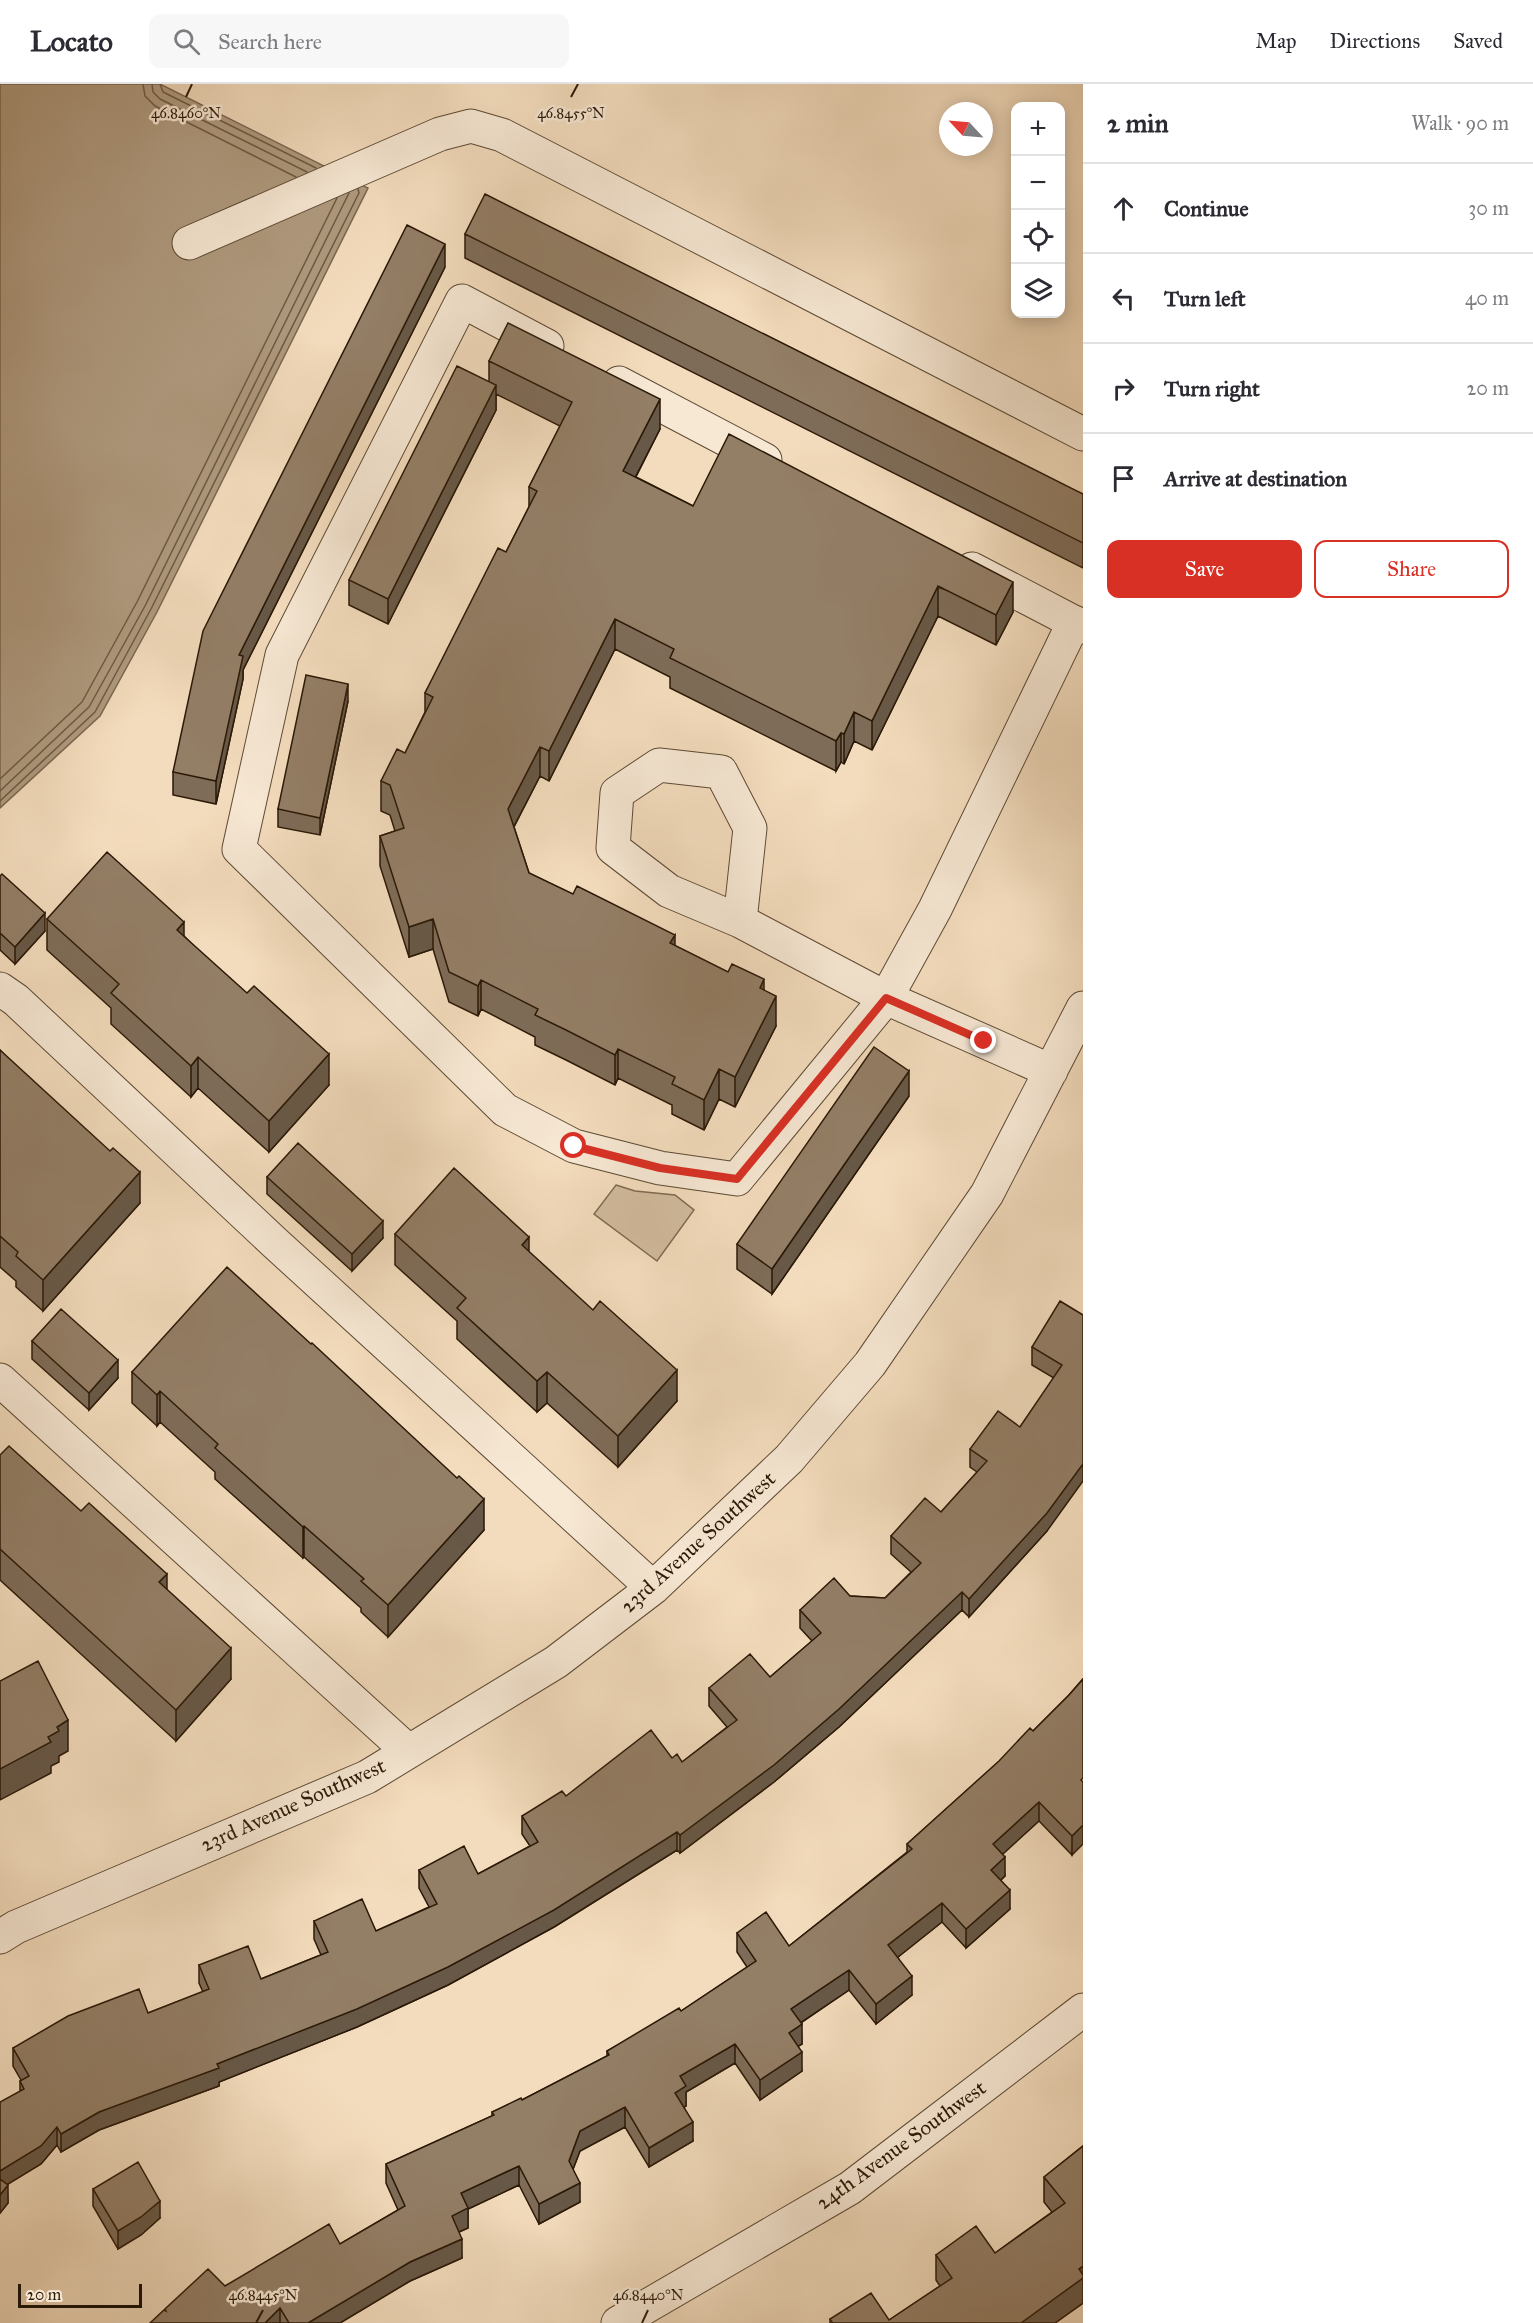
<!DOCTYPE html>
<html lang="en">
<head>
<meta charset="utf-8">
<style>
	:root { --surface:#fff; --page:#f7f7f7; --text:#2b2b33; --muted:#7c7c81; --line:#e1e1e2; --accent:#d93025 }
	body { margin:0; font-family:"IM FELL Great Primer",serif; background:var(--page); color:var(--text) }
	.controls { position:absolute; right:18px; top:18px; display:grid; overflow:hidden; border-radius:12px; box-shadow:0 3px 15px #0003 }
	.controls button { width:54px; height:54px; display:grid; place-items:center; padding:0; border:0; border-bottom:2px solid var(--line); background:var(--surface); color:var(--text); font:30px sans-serif }
	.compass { position:absolute; left:939px; top:18px; width:54px; height:54px; border-radius:50%; background:var(--surface); box-shadow:0 3px 15px #0003; rotate:296deg }
	.scale { position:absolute; left:18px; bottom:15px; width:124px; box-sizing:border-box; padding-left:6px; border:3px solid #2b1907; border-top:0; font-size:16px; line-height:21px; white-space:nowrap; color:#2b1907; -webkit-text-stroke:4px #f7e8d4; paint-order:stroke }
	.stop { position:absolute; width:18px; height:18px; margin:-14px; border:4px solid #d93025; border-radius:50%; background:#fff }
	.stop.end { background:#d93025; border-color:#fff; box-shadow:0 2px 6px #0008 }
	.list { margin:0; padding:0; list-style:none }
	h2 { display:flex; justify-content:space-between; align-items:center; height:78px; margin:0; padding:0 24px; font-size:26px }
	h2 small { font-size:20px; font-weight:400; color:var(--muted) }
	.list li { display:grid; grid-template-columns:39px 1fr auto; gap:18px; align-items:center; box-sizing:border-box; height:90px; padding:0 24px; border-top:2px solid var(--line) }
	.list b { display:block; font-size:22px; white-space:nowrap }
	.list em { font-size:20px; font-style:normal; color:var(--muted) }
	.actions { display:flex; gap:12px; padding:18px 24px }
	.actions a { flex:1; padding:14px 0; border:2px solid var(--accent); border-radius:12px; text-align:center; font-size:21px; color:var(--accent) }
	.actions .main { background:var(--accent); color:#fff }
	.icon { flex:none; width:33px; height:33px; fill:none; stroke:currentColor; stroke-width:2; stroke-linecap:round; stroke-linejoin:round }
	.map { position:relative; flex:none; width:1083px; height:2239px; overflow:hidden }
	header { display:flex; align-items:center; gap:36px; box-sizing:border-box; height:84px; padding:0 30px; background:var(--surface); border-bottom:2px solid var(--line) }
	header strong { font-size:28px }
	nav { display:flex; gap:33px; margin-inline-start:auto; font-size:21px }
	.search { width:420px; height:54px; background:var(--page); display:flex; align-items:center; gap:15px; box-sizing:border-box; padding:0 21px; border-radius:12px; color:var(--muted); font-size:22px }
	main { display:flex }
	aside { flex:1; background:var(--surface) }
	.map>svg:first-child { display:block }
	.green { fill:#d1bb9e; stroke:#7e6a52; stroke-width:1.5 }
	.water { fill:#af9a7f; stroke:#7a664f; stroke-width:1.5 }
	.lines { fill:none; stroke-linecap:round; stroke-linejoin:round }
	.shore { stroke:#6d5a43; stroke-width:1.5 }
	.minor-casing { stroke:#5d4a34; stroke-width:35 }
	.minor { stroke:#f7e8d4; stroke-width:33 }
	.wall { fill:#7e6c58; stroke:#2b1907; stroke-width:1.5 }
	.shaded-wall { fill:#675847; stroke:#2b1907; stroke-width:1.5 }
	.building { fill:#937e66; stroke:#2b1907; stroke-width:1.5 }
	.route { stroke:#d93025; stroke-width:8 }
	.ticks { fill:none; stroke:#2b1907; stroke-width:2 }
	.labels { text-anchor:middle; stroke-width:5; stroke-linejoin:round; paint-order:stroke }
	.street-label { font-size:21px; fill:#2b1907; stroke:#f7e8d4 }
	.ticks-label { font-size:15px; text-anchor:middle; fill:#2b1907; stroke:#f7e8d4; stroke-width:5; stroke-linejoin:round; paint-order:stroke }
</style>
</head>
<body>
<header>
<strong>Locato</strong>
<div class="search"><svg class="icon" aria-label="search" viewBox="0 0 24 24"><circle cx="10" cy="10" r="6"/><path d="M15 15l6 6"/></svg>Search here</div>
<nav><a>Map</a><a>Directions</a><a>Saved</a></nav>
</header>
<main>
<div class="map">
<svg width="1083" height="2239" viewBox="0 0 1083 2239">
	<rect width="100%" height="100%" fill="#f3dcbd"/>
	<filter id="stains"><feTurbulence type="fractalNoise" baseFrequency=".00333" numOctaves="4"/><feColorMatrix values="0 0 0 0 .2 0 0 0 0 .09 0 0 0 0 .02 0 0 0 .5 -.17"/></filter>
	<radialGradient id="worn" r=".72"><stop offset=".6" stop-color="#630" stop-opacity="0"/><stop offset="1" stop-color="#630" stop-opacity=".3"/></radialGradient>
	<!-- green -->
	<path class="green" d="M 616,1101 L 635,1107 L 675,1111 L 694,1126 L 657,1177 L 594,1130 Z"/>
	<!-- water -->
	<path class="water" d="M 0,0 L 160,0 L 368,104 L 157,528 L 100,632 L 0,724 Z"/>
	<g class="lines">
		<!-- shore -->
		<path class="shore" d="M 143,0 L 145,12 L 155,22 L 296,93
			M 152,0 L 153,8 L 160,15 L 307,88
			M 160,0 L 163,8 L 316,84
			M 0,695 L 82,618 L 137,518 L 337,114
			M 0,707 L 89,623 L 145,522 L 349,109
			M 0,717 L 95,628 L 151,525 L 359,109 L 358,105"/>
		<defs>
			<path id="minor" d="M 189,159 L 440,50 L 471,42 L 502,51 L 1083,350
				M 547,262 L 462,217 L 282,571 L 239,765 L 505,1026 L 574,1062 L 660,1084 L 737,1095 L 886,914 L 935,825 L 1074,538
				M 619,299 L 765,376
				M 972,485 L 1083,543
				M 659,681 L 721,688 L 750,744 L 740,837 L 669,807 L 613,764 L 617,709 Z
				M 740,837 L 886,914 L 1051,987
				M 0,905 L 16,916 L 274,1158 L 653,1504
				M 0,1296 L 408,1667
				M 0,1853 L 16,1843 L 367,1693 L 556,1578 L 653,1504 L 789,1375 L 870,1280 L 987,1110 L 1083,924
				M 618,2239 L 850,2104 L 1083,1926"/>
		</defs>
		<!-- minor casing -->
		<use href="#minor" class="minor-casing"/>
		<!-- minor -->
		<use href="#minor" class="minor"/>
	</g>
	<!-- wall -->
	<path class="wall" d="M 465,150 L 1083,410 L 1083,484 L 465,174 Z
		M 445,183 L 243,586 L 243,595 L 216,720 L 173,711 L 173,688 Z
		M 489,277 L 660,345 L 636,393 L 693,422 L 1013,528 L 996,561 L 938,532 L 872,666 L 854,657 L 844,680 L 841,678 L 836,687 L 670,604 L 670,593 L 615,565 L 549,697 L 540,692 L 514,743 L 529,789 L 764,906 L 776,942 L 735,1023 L 719,1015 L 704,1046 L 672,1030 L 672,1021 L 618,994 L 615,1001 L 566,976 L 535,961 L 535,953 L 481,925 L 478,932 L 449,918 L 433,865 L 409,873 L 380,782 L 380,752 L 395,747 L 390,731 L 381,727 L 381,697 L 405,669 L 425,628 L 425,609 L 506,468 L 529,423 L 529,403 L 560,342 L 496,310 L 496,326 L 388,540 L 349,521 L 349,496 L 489,298 Z
		M 348,617 L 320,751 L 278,743 L 278,725 Z
		M 0,792 L 45,847 L 15,880 L 0,866 Z
		M 47,835 L 184,852 L 329,1001 L 269,1068 L 198,1004 L 191,1013 L 111,940 L 111,924 L 47,866 Z
		M 0,966 L 140,1119 L 43,1227 L 16,1203 L 16,1197 L 0,1183 Z
		M 909,1012 L 772,1210 L 737,1185 L 737,1160 Z
		M 267,1093 L 383,1154 L 352,1187 L 267,1110 Z
		M 395,1150 L 529,1168 L 677,1317 L 618,1383 L 547,1319 L 537,1328 L 457,1255 L 457,1237 L 395,1181 Z
		M 1083,1231 L 1047,1447 L 969,1533 L 962,1526 L 839,1643 L 774,1698 L 680,1769 L 677,1766 L 554,1843 L 448,1901 L 357,1943 L 219,1998 L 219,2002 L 99,2046 L 61,2068 L 57,2061 L 41,2080 L 7,2100 L 8,2119 L 0,2129 L 20,2007 L 20,1997 L 21,1996 L 13,1982 L 13,1964 L 148,1929 L 203,1908 L 199,1899 L 199,1881 L 261,1895 L 321,1871 L 314,1855 L 314,1837 L 376,1847 L 429,1823 L 419,1804 L 419,1786 L 478,1790 L 530,1762 L 522,1750 L 522,1732 L 566,1712 L 672,1674 L 682,1678 L 727,1643 L 709,1622 L 709,1604 L 770,1593 L 812,1557 L 800,1544 L 800,1526 L 850,1512 L 885,1514 L 911,1488 L 891,1470 L 891,1452 L 941,1428 L 977,1388 L 970,1383 L 970,1365 L 1020,1343 L 1054,1294 L 1032,1281 L 1032,1263 Z
		M 32,1257 L 118,1294 L 89,1326 L 32,1275 Z
		M 132,1288 L 484,1446 L 388,1553 L 361,1528 L 361,1524 L 304,1473 L 303,1474 L 215,1395 L 215,1388 L 160,1338 L 157,1342 L 132,1319 Z
		M 0,1371 L 81,1427 L 167,1506 L 231,1595 L 176,1657 L 0,1496 Z
		M 1083,1595 L 1072,1771 L 1039,1737 L 1002,1770 L 1005,1792 L 1001,1796 L 1010,1825 L 966,1864 L 942,1838 L 898,1873 L 912,1911 L 876,1940 L 849,1906 L 801,1939 L 802,1960 L 798,1962 L 802,1987 L 760,2016 L 735,1979 L 686,2008 L 686,2022 L 684,2023 L 693,2057 L 649,2083 L 625,2043 L 580,2067 L 573,2085 L 580,2118 L 539,2140 L 519,2101 L 468,2125 L 468,2144 L 459,2148 L 462,2174 L 410,2197 L 340,2239 L 150,2239 L 225,2202 L 340,2160 L 398,2126 L 386,2099 L 386,2080 L 492,2032 L 492,2028 L 522,2016 L 607,1972 L 607,1967 L 681,1927 L 747,1883 L 737,1868 L 737,1849 L 789,1862 L 907,1768 L 907,1760 L 1033,1647 L 1069,1611 Z
		M 1083,2062 L 1083,2219 L 1055,2239 L 830,2239 L 830,2235 L 889,2236 L 940,2202 L 936,2196 L 936,2171 L 995,2169 L 1052,2128 L 1044,2118 L 1044,2093 Z
		M 93,2105 L 160,2134 L 141,2151 L 118,2165 L 93,2122 Z"/>
	<!-- shaded-wall -->
	<path class="shaded-wall" d="M 445,160 L 445,183 L 243,586 L 243,595 L 216,720 L 216,697 L 239,571 Z
		M 496,301 L 496,326 L 388,540 L 388,515 Z
		M 660,315 L 660,345 L 623,417 L 623,387 Z
		M 1013,498 L 1013,528 L 996,561 L 996,531 Z
		M 938,502 L 938,532 L 872,666 L 872,637 Z
		M 615,535 L 615,565 L 549,697 L 549,667 Z
		M 348,600 L 348,617 L 320,751 L 320,734 Z
		M 854,628 L 854,657 L 844,680 L 844,650 Z
		M 841,649 L 841,678 L 836,687 L 836,657 Z
		M 540,663 L 540,692 L 508,754 L 508,725 Z
		M 45,829 L 45,847 L 15,880 L 15,863 Z
		M 433,835 L 433,865 L 409,873 L 409,843 Z
		M 184,838 L 184,869 L 177,846 Z
		M 675,851 L 675,881 L 670,859 Z
		M 764,895 L 764,925 L 760,904 Z
		M 481,896 L 481,925 L 478,932 L 478,902 Z
		M 776,912 L 776,942 L 735,1023 L 735,993 Z
		M 618,965 L 618,994 L 615,1001 L 615,971 Z
		M 329,970 L 329,1001 L 269,1068 L 269,1037 Z
		M 198,973 L 198,1004 L 191,1013 L 191,982 Z
		M 719,985 L 719,1015 L 704,1046 L 704,1016 Z
		M 909,987 L 909,1012 L 772,1210 L 772,1185 Z
		M 140,1088 L 140,1119 L 43,1227 L 43,1196 Z
		M 383,1137 L 383,1154 L 352,1187 L 352,1170 Z
		M 529,1153 L 529,1184 L 522,1161 Z
		M 118,1276 L 118,1294 L 89,1326 L 89,1309 Z
		M 677,1286 L 677,1317 L 618,1383 L 618,1352 Z
		M 547,1288 L 547,1319 L 537,1328 L 537,1297 Z
		M 160,1307 L 160,1338 L 157,1342 L 157,1311 Z
		M 1083,1380 L 1083,1397 L 1047,1447 L 969,1533 L 969,1515 Z
		M 484,1415 L 484,1446 L 388,1553 L 388,1521 Z
		M 304,1442 L 304,1473 L 303,1474 L 303,1443 Z
		M 167,1490 L 167,1521 L 159,1498 Z
		M 962,1508 L 962,1526 L 839,1643 L 774,1698 L 680,1769 L 680,1751 Z
		M 231,1564 L 231,1595 L 176,1657 L 176,1626 Z
		M 68,1636 L 68,1667 L 59,1672 L 59,1678 L 51,1682 L 51,1689 L 0,1716 L 0,1685 L 57,1643 Z
		M 1039,1718 L 1039,1737 L 993,1779 L 993,1760 Z
		M 1083,1741 L 1083,1760 L 1072,1771 L 1072,1752 Z
		M 677,1748 L 677,1766 L 554,1843 L 448,1901 L 357,1943 L 219,1998 L 219,2002 L 99,2046 L 61,2068 L 61,2050 L 99,2028 L 217,1980 Z
		M 1005,1773 L 1005,1792 L 991,1805 L 991,1786 Z
		M 1010,1806 L 1010,1825 L 966,1864 L 966,1845 Z
		M 942,1819 L 942,1838 L 888,1881 L 888,1861 Z
		M 849,1886 L 849,1906 L 791,1945 L 791,1925 Z
		M 912,1892 L 912,1911 L 876,1940 L 876,1920 Z
		M 802,1940 L 802,1960 L 789,1968 L 789,1949 Z
		M 735,1960 L 735,1979 L 686,2008 L 686,2022 L 675,2028 L 675,2009 L 680,1992 Z
		M 802,1968 L 802,1987 L 760,2016 L 760,1996 Z
		M 625,2023 L 625,2043 L 580,2067 L 569,2096 L 569,2077 L 580,2047 Z
		M 693,2038 L 693,2057 L 649,2083 L 649,2064 Z
		M 57,2043 L 57,2061 L 41,2080 L 0,2105 L 0,2087 Z
		M 519,2082 L 519,2101 L 468,2125 L 468,2144 L 452,2151 L 452,2132 L 461,2109 Z
		M 580,2099 L 580,2118 L 539,2140 L 539,2120 Z
		M 8,2101 L 8,2119 L 0,2129 L 0,2111 Z
		M 160,2117 L 160,2134 L 141,2151 L 118,2165 L 118,2147 Z
		M 462,2155 L 462,2174 L 410,2197 L 340,2239 L 308,2239 L 410,2178 Z
		M 1083,2182 L 1083,2219 L 1055,2239 L 1021,2239 Z
		M 280,2224 L 280,2239 L 265,2239 Z"/>
	<!-- building -->
	<path class="building" d="M 485,110 L 1083,410 L 1083,459 L 465,150 Z
		M 407,141 L 445,160 L 239,571 L 243,572 L 216,697 L 173,688 L 203,547 Z
		M 508,239 L 660,315 L 623,387 L 693,422 L 729,350 L 1013,498 L 996,531 L 938,502 L 872,637 L 854,628 L 844,650 L 841,649 L 836,657 L 670,574 L 674,565 L 615,535 L 549,667 L 540,663 L 508,725 L 529,789 L 573,810 L 577,802 L 675,851 L 670,859 L 728,888 L 732,880 L 764,895 L 760,904 L 776,912 L 735,993 L 719,985 L 704,1016 L 672,1000 L 675,993 L 618,965 L 615,971 L 566,946 L 535,931 L 538,925 L 481,896 L 478,902 L 449,888 L 433,835 L 409,843 L 380,752 L 404,744 L 390,701 L 381,697 L 397,665 L 405,669 L 433,613 L 425,609 L 498,464 L 506,468 L 537,407 L 529,403 L 572,318 L 489,277 Z
		M 457,282 L 496,301 L 388,515 L 349,496 Z
		M 306,591 L 348,600 L 320,734 L 278,725 Z
		M 107,768 L 184,838 L 177,846 L 247,909 L 254,902 L 329,970 L 269,1037 L 198,973 L 191,982 L 111,909 L 119,900 L 47,835 Z
		M 2,790 L 45,829 L 15,863 L 0,849 L 0,792 Z
		M 874,963 L 909,987 L 772,1185 L 737,1160 Z
		M 0,966 L 110,1067 L 113,1064 L 140,1088 L 43,1196 L 16,1172 L 18,1168 L 0,1152 Z
		M 298,1059 L 383,1137 L 352,1170 L 267,1093 Z
		M 454,1084 L 529,1153 L 522,1161 L 593,1226 L 600,1217 L 677,1286 L 618,1352 L 547,1288 L 537,1297 L 457,1224 L 466,1214 L 395,1150 Z
		M 227,1183 L 311,1260 L 312,1259 L 457,1394 L 459,1392 L 484,1415 L 388,1521 L 361,1497 L 364,1495 L 304,1442 L 303,1443 L 215,1364 L 218,1360 L 160,1307 L 157,1311 L 132,1288 Z
		M 1060,1217 L 1083,1231 L 1083,1380 L 1047,1429 L 969,1515 L 962,1508 L 839,1625 L 774,1681 L 680,1751 L 677,1748 L 554,1826 L 448,1883 L 357,1925 L 217,1980 L 219,1984 L 99,2028 L 61,2050 L 57,2043 L 41,2062 L 0,2087 L 0,2018 L 24,2005 L 20,1997 L 29,1992 L 13,1964 L 68,1932 L 139,1905 L 148,1929 L 209,1905 L 199,1881 L 248,1862 L 261,1895 L 328,1868 L 314,1837 L 362,1815 L 376,1847 L 437,1820 L 419,1786 L 464,1762 L 478,1790 L 538,1758 L 522,1732 L 562,1707 L 566,1712 L 651,1646 L 672,1674 L 677,1670 L 682,1678 L 737,1636 L 709,1604 L 750,1570 L 770,1593 L 821,1549 L 800,1526 L 834,1494 L 850,1512 L 885,1514 L 921,1479 L 891,1452 L 925,1414 L 941,1428 L 987,1377 L 970,1365 L 998,1327 L 1020,1343 L 1062,1281 L 1032,1263 Z
		M 61,1225 L 118,1276 L 89,1309 L 32,1257 Z
		M 9,1362 L 81,1427 L 89,1419 L 167,1490 L 159,1498 L 231,1564 L 176,1626 L 0,1465 L 0,1371 Z
		M 38,1577 L 68,1636 L 57,1643 L 59,1647 L 48,1653 L 51,1658 L 0,1685 L 0,1597 Z
		M 1083,1595 L 1083,1694 L 1081,1696 L 1083,1698 L 1083,1741 L 1072,1752 L 1039,1718 L 993,1760 L 1005,1773 L 991,1786 L 1010,1806 L 966,1845 L 942,1819 L 888,1861 L 912,1892 L 876,1920 L 849,1886 L 791,1925 L 802,1940 L 789,1949 L 802,1968 L 760,1996 L 735,1960 L 680,1992 L 686,2002 L 675,2009 L 693,2038 L 649,2064 L 625,2023 L 580,2047 L 569,2077 L 580,2099 L 539,2120 L 519,2082 L 461,2109 L 468,2124 L 452,2132 L 462,2155 L 410,2178 L 308,2239 L 289,2239 L 280,2224 L 265,2239 L 150,2239 L 164,2226 L 166,2227 L 165,2225 L 208,2185 L 225,2202 L 329,2140 L 340,2160 L 405,2122 L 386,2080 L 494,2031 L 492,2028 L 521,2014 L 522,2016 L 609,1971 L 607,1967 L 679,1924 L 681,1927 L 756,1877 L 737,1849 L 766,1828 L 789,1862 L 912,1765 L 907,1760 L 999,1677 L 1030,1644 L 1033,1647 L 1069,1611 Z
		M 1083,2062 L 1083,2182 L 1079,2185 L 1083,2191 L 1083,2194 L 1021,2239 L 830,2239 L 832,2238 L 830,2235 L 871,2209 L 889,2236 L 952,2194 L 936,2171 L 976,2142 L 995,2169 L 1065,2119 L 1044,2093 Z
		M 138,2078 L 160,2117 L 141,2133 L 118,2147 L 93,2105 Z
		M 0,2095 L 8,2101 L 0,2111 Z"/>
	<g class="lines">
		<!-- route -->
		<path class="route" d="M 574,1062 L 660,1084 L 737,1095 L 886,914 L 984,957"/>
	</g>
	<!-- ticks -->
	<path class="ticks" d="M 186,13 L 192,0M 571,13 L 578,0M 256,2239 L 263,2226M 642,2239 L 648,2226"/>
	<g class="labels">
		<!-- street labels -->
		<g class="street-label">
			<text transform="translate(698 1458) rotate(-42)" y="7">23rd Avenue Southwest</text>
			<text transform="translate(293 1721) rotate(-24)" y="7">23rd Avenue Southwest</text>
			<text transform="translate(901 2061) rotate(-36)" y="7">24th Avenue Southwest</text>
		</g>
	</g>
	<g class="ticks-label">
		<text x="186" y="34">46.8460°N</text>
		<text x="571" y="34">46.8455°N</text>
		<text x="263" y="2216">46.8445°N</text>
		<text x="648" y="2216">46.8440°N</text>
	</g>
	<rect width="100%" height="100%" filter="url(#stains)"/>
	<rect width="100%" height="100%" fill="url(#worn)"/>
</svg>
<div class="controls">
<button>+</button>
<button>−</button>
<button><svg class="icon" aria-label="locate" viewBox="0 0 24 24"><circle cx="12" cy="12" r="6"/><path d="M12 2v4M12 18v4M2 12h4M18 12h4"/></svg></button>
<button><svg class="icon" aria-label="layers" viewBox="0 0 24 24"><path d="M12 4l9 5-9 5-9-5zM3 14l9 5 9-5"/></svg></button>
</div>
<svg class="compass" viewBox="-18 -18 36 36"><path d="M0-13l5 13h-10z" fill="#e53935"/><path d="M0 13l5-13h-10z" fill="#7c7c81"/></svg>
<div class="scale">20 m</div>
<div class="stop" style="left:574px;top:1062px"></div>
<div class="stop end" style="left:984px;top:957px"></div>
</div>
<aside>
<h2>2 min<small>Walk · 90 m</small></h2>
<ul class="list">
<li><svg class="icon" aria-label="ahead" viewBox="0 0 24 24"><path d="M12 20V5M6 11l6-6 6 6"/></svg><div><b>Continue</b></div><em>30 m</em></li>
<li><svg class="icon" aria-label="left" viewBox="0 0 24 24"><path d="M17 20v-9H6M10 6l-5 5 5 5"/></svg><div><b>Turn left</b></div><em>40 m</em></li>
<li><svg class="icon" aria-label="right" viewBox="0 0 24 24"><path d="M7 20v-9h11M14 6l5 5-5 5"/></svg><div><b>Turn right</b></div><em>20 m</em></li>
<li><svg class="icon" aria-label="arrive" viewBox="0 0 24 24"><path d="M6 21V4h12l-3 4 3 4H6"/></svg><div><b>Arrive at destination</b></div></li>
</ul>
<div class="actions"><a class="main">Save</a><a>Share</a></div>
</aside>
</main>
</body>
</html>
